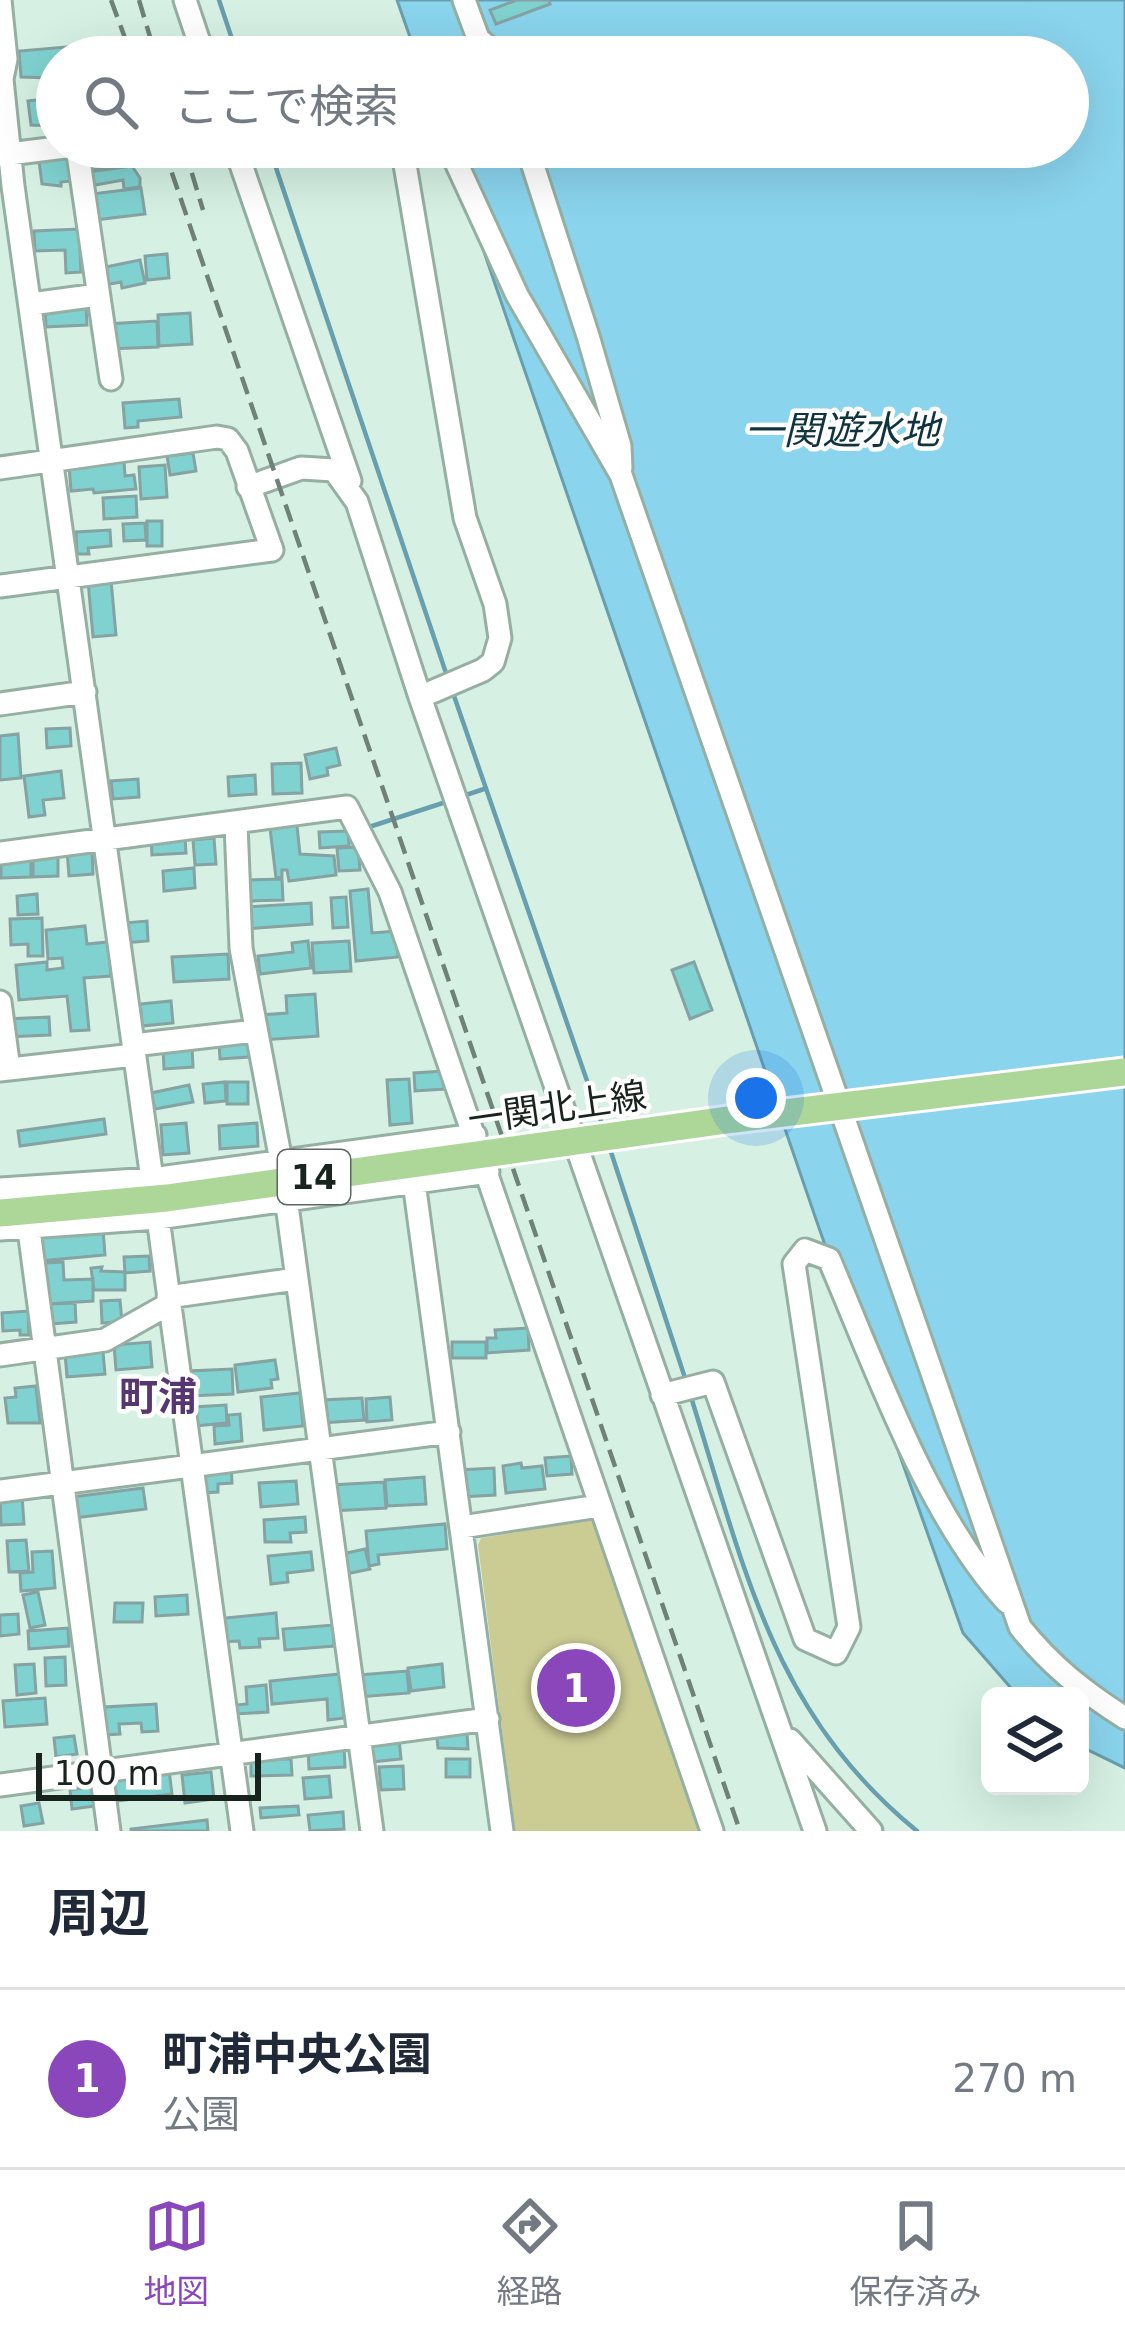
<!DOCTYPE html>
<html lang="ja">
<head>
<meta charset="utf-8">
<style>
	:root { --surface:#fff; --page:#f6f6f7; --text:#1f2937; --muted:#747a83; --line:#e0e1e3; --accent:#8a47bc }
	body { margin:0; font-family:"DejaVu Sans","Noto Sans JP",sans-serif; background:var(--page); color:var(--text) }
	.controls { position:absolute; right:36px; bottom:36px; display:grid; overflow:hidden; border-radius:18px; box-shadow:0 12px 48px #0002 }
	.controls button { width:108px; height:108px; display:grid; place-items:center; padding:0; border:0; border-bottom:3px solid var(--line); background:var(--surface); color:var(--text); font:60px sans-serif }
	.scale { position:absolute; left:36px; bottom:30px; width:225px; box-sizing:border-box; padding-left:12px; border:6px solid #19231e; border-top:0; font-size:33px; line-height:42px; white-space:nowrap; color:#19231e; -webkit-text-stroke:9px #fff; paint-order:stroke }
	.you { position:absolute; left:756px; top:1098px; width:42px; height:42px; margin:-30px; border:9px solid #fff; border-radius:50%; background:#1a73e8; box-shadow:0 0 0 18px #1a73e833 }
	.badge { display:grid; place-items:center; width:78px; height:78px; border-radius:50%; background:var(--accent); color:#fff; font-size:39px; font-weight:700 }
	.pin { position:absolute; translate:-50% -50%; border:6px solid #fff; box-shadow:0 3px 12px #0006 }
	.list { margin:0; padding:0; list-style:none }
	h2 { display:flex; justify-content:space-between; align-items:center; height:156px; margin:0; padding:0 48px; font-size:51px }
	h2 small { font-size:39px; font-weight:400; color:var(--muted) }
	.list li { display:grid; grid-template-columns:78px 1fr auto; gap:36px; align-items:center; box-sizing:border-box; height:180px; padding:0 48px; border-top:3px solid var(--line) }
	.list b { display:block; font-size:45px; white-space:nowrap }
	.list p { margin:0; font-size:39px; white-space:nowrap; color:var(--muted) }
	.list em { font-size:39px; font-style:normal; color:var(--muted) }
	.icon { flex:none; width:66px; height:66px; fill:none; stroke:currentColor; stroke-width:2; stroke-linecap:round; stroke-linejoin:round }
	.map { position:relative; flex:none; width:1125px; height:1831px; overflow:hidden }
	.search { position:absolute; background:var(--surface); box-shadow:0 12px 48px #0002; left:36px; right:36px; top:36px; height:132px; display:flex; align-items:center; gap:30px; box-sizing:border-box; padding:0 42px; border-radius:66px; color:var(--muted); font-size:45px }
	.sheet { height:336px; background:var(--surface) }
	nav { display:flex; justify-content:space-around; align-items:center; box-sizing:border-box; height:168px; border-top:3px solid var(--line); background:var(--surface); font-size:33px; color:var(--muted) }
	nav a { display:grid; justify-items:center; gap:6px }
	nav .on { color:var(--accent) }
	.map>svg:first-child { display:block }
	.green { fill:#cbcb94 }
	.water { fill:#8ad4ed; stroke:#689faf; stroke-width:3 }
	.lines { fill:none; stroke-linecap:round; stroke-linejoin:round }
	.stream { stroke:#689faf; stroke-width:4.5 }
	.building { fill:#7fd2d0; stroke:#84a3a2; stroke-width:3 }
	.minor-casing { stroke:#95afa2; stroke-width:27 }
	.major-casing { stroke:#fff; stroke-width:33 }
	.minor { stroke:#fff; stroke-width:21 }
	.major { stroke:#add798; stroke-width:27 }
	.rail { stroke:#6f8178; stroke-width:4.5; stroke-dasharray:18 9; stroke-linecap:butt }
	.major-bridge-casing { stroke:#fff; stroke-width:33; stroke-linecap:butt }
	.major-bridge { stroke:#add798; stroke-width:27 }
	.labels { text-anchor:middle; stroke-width:9; stroke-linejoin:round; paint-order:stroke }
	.shield { fill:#fff; stroke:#5e6562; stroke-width:3 }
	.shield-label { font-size:33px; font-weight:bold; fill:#19231e }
	.street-label { font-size:36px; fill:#19231e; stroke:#fff }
	.water-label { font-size:39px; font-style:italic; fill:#10343f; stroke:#fff }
	.neighbourhood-label { font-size:39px; font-weight:bold; fill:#573771; stroke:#fff }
</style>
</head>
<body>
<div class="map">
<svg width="1125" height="1831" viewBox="0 0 1125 1831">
	<rect width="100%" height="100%" fill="#d6f1e4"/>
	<!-- green -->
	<path class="green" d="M 595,1515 L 705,1831 L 515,1831 L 478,1545 L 481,1538 L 518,1532 L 518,1525 Z"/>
	<!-- water -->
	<path class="water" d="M 397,0 L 1125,0 L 1125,1768 L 1080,1746 L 1080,1696 L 1018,1696 L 963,1633 L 819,1228 L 448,147 L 1068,147 L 1068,57 L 417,57 Z"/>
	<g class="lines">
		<!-- stream -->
		<path class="stream" d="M 219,0 L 238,57
			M 269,147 L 447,676
			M 453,693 L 604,1130
			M 460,797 L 484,789
			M 369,827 L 449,801
			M 609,1146 L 686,1381
			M 691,1397 C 744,1566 772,1713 917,1831"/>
	</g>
	<!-- building -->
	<path class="building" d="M 517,0 L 549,0 L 550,4 L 496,24 L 490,10 Z
		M 89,45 L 90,57 L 57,57 L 57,74 L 51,74 L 51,78 L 21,77 L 19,51 Z
		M 57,97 L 56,126 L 31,125 L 28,101 Z
		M 124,152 L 126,165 L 87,170 L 86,157 Z
		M 68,158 L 71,181 L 61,182 L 61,186 L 42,184 L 39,161 Z
		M 132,166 L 140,178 L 140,187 L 124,189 L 123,180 L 90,186 L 88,172 Z
		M 141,188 L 145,214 L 95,220 L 92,194 Z
		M 79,229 L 81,272 L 66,273 L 65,250 L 35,251 L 34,231 Z
		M 167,254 L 169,278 L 147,280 L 145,256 Z
		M 140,260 L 145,283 L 122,288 L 121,282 L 105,285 L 101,268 Z
		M 86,305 L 87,325 L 46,327 L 45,308 Z
		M 190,313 L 192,344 L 159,346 L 158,315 Z
		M 157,321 L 158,347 L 107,349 L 106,324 Z
		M 179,399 L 181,417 L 138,421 L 138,427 L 125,428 L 123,403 Z
		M 193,453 L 196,471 L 170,475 L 167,456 Z
		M 124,461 L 125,476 L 134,475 L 136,489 L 94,493 L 93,489 L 71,491 L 69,465 Z
		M 165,465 L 167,497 L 141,499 L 139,467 Z
		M 136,496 L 137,517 L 104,519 L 103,498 Z
		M 147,521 L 162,521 L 162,546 L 147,546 Z
		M 145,523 L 146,540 L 124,541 L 123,524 Z
		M 110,530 L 111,546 L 88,548 L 89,554 L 77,554 L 76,532 Z
		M 111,580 L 116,635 L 93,637 L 88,581 Z
		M 70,728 L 71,746 L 47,748 L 46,729 Z
		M 18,734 L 21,778 L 0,780 L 0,736 Z
		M 336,748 L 340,765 L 327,768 L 328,775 L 310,779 L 305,755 Z
		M 301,763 L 302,793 L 273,794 L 272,764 Z
		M 61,771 L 64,798 L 43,800 L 45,815 L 29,817 L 24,776 Z
		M 255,775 L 256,794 L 229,796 L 228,777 Z
		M 138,779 L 139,797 L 113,799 L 111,781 Z
		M 296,817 L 300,854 L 334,856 L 336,875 L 289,881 L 287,870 L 282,870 L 282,877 L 276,878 L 269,820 Z
		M 348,831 L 349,846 L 320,848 L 319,832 Z
		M 185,837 L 186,853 L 152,855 L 151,838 Z
		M 214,838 L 216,864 L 195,865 L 193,840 Z
		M 358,847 L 360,870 L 339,871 L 337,848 Z
		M 92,849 L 93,874 L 69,876 L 67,851 Z
		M 33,855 L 58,855 L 58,876 L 33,877 Z
		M 31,861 L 31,877 L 1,878 L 1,862 Z
		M 194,868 L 195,888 L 164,891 L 163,871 Z
		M 282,879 L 283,900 L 249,901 L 248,880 Z
		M 368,889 L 372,933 L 396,931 L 398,957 L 356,961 L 350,891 Z
		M 37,894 L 38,914 L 18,915 L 17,896 Z
		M 346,897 L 348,927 L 333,928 L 331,898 Z
		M 311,903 L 312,924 L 245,929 L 244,907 Z
		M 42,918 L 43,956 L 28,956 L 28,944 L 11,945 L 10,919 Z
		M 147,921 L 148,941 L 125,943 L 123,923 Z
		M 85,926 L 87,944 L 108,942 L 111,976 L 84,978 L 89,1030 L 71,1031 L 67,996 L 19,1000 L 16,965 L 47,962 L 47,970 L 63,968 L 62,958 L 48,959 L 46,930 Z
		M 308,941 L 311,968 L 260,974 L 258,956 L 293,952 L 292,943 Z
		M 349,941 L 351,971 L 314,973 L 312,943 Z
		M 228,954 L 229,979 L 174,982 L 172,957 Z
		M 694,962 L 712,1010 L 690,1019 L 672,970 Z
		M 315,994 L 318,1036 L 262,1040 L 260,1015 L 287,1013 L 286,996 Z
		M 171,1001 L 173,1023 L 142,1026 L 141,1010 L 131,1011 L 130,1005 Z
		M 49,1017 L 50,1035 L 5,1037 L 4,1019 Z
		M 248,1041 L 249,1057 L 220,1059 L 219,1043 Z
		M 192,1046 L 193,1067 L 164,1069 L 163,1048 Z
		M 444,1071 L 445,1089 L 415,1091 L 414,1073 Z
		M 409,1079 L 412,1123 L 390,1125 L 387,1080 Z
		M 225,1082 L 226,1101 L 205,1103 L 203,1084 Z
		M 227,1082 L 248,1082 L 248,1104 L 227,1104 Z
		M 189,1085 L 193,1102 L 155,1109 L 151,1093 Z
		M 104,1119 L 106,1134 L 20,1146 L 18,1131 Z
		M 186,1123 L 189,1153 L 163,1155 L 161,1125 Z
		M 257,1123 L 258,1146 L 220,1149 L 219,1126 Z
		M 103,1229 L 105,1255 L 39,1261 L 36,1235 Z
		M 149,1256 L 150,1271 L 125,1273 L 124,1257 Z
		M 63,1262 L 64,1280 L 93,1279 L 93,1301 L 47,1304 L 45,1263 Z
		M 102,1267 L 101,1271 L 125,1272 L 125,1290 L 94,1290 L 91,1268 Z
		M 120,1300 L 122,1322 L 102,1323 L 101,1301 Z
		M 75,1303 L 76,1322 L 51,1324 L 50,1304 Z
		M 28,1311 L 29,1335 L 20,1335 L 20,1330 L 3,1331 L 2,1313 Z
		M 528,1328 L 529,1350 L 487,1353 L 487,1338 L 496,1338 L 495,1330 Z
		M 150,1342 L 152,1367 L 116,1370 L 114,1345 Z
		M 452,1342 L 486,1342 L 486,1358 L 452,1358 Z
		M 103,1352 L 105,1374 L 67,1377 L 65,1354 Z
		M 275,1360 L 278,1379 L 271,1380 L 272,1388 L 238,1392 L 235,1365 Z
		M 232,1369 L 233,1394 L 190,1396 L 188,1371 Z
		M 36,1386 L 40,1423 L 8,1423 L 5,1398 L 16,1397 L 15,1388 Z
		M 300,1393 L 303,1426 L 264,1430 L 261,1397 Z
		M 390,1397 L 392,1420 L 367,1422 L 366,1399 Z
		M 362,1398 L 364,1420 L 323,1423 L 322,1400 Z
		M 226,1405 L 227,1423 L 194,1426 L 193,1407 Z
		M 240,1414 L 242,1441 L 215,1444 L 214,1426 L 229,1425 L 228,1415 Z
		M 571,1456 L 572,1474 L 547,1476 L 545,1458 Z
		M 231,1463 L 232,1483 L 218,1484 L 218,1492 L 203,1493 L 201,1465 Z
		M 521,1463 L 522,1468 L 542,1466 L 545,1489 L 506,1493 L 503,1466 Z
		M 494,1468 L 495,1495 L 461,1497 L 459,1470 Z
		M 424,1477 L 426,1504 L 387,1506 L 385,1480 Z
		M 296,1481 L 298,1504 L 261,1507 L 259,1483 Z
		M 384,1482 L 386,1508 L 332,1511 L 331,1485 Z
		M 143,1488 L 146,1509 L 74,1518 L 72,1497 Z
		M 22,1495 L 24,1524 L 1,1525 L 0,1497 Z
		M 305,1517 L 306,1532 L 290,1533 L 291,1542 L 265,1542 L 264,1520 Z
		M 445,1524 L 447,1549 L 378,1555 L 379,1564 L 369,1566 L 366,1531 Z
		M 26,1540 L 29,1571 L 9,1572 L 7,1541 Z
		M 365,1549 L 370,1569 L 346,1574 L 342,1554 Z
		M 52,1551 L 55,1588 L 21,1591 L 20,1573 L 33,1572 L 32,1552 Z
		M 311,1552 L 313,1570 L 287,1573 L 288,1582 L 271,1584 L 268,1556 Z
		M 38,1592 L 45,1625 L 30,1628 L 23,1595 Z
		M 187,1595 L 188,1614 L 156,1616 L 155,1597 Z
		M 115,1603 L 143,1603 L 142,1622 L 114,1622 Z
		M 276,1613 L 278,1638 L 259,1639 L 260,1647 L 240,1648 L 239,1641 L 217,1642 L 215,1619 Z
		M 18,1614 L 19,1634 L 0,1636 L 0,1615 Z
		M 333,1625 L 334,1646 L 285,1650 L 283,1629 Z
		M 68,1628 L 69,1646 L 29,1649 L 28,1631 Z
		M 65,1657 L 66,1685 L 46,1686 L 45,1658 Z
		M 34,1664 L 36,1693 L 17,1695 L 15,1665 Z
		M 442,1664 L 444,1687 L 411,1691 L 408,1668 Z
		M 407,1671 L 409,1693 L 359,1697 L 357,1675 Z
		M 340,1674 L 344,1718 L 328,1720 L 327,1699 L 272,1704 L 270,1681 Z
		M 266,1685 L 268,1712 L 236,1714 L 236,1705 L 247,1704 L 246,1687 Z
		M 45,1698 L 47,1724 L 5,1727 L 3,1701 Z
		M 156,1704 L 158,1731 L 142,1732 L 141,1723 L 119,1724 L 120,1734 L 105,1735 L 104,1707 Z
		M 436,1730 L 467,1732 L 468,1749 L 438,1748 Z
		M 74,1736 L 77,1754 L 56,1757 L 54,1738 Z
		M 399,1739 L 401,1759 L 371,1762 L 369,1742 Z
		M 344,1746 L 345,1767 L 309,1769 L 308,1748 Z
		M 251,1759 L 291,1759 L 292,1775 L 251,1776 Z
		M 446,1759 L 470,1759 L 470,1777 L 446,1777 Z
		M 403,1766 L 404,1789 L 381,1790 L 379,1767 Z
		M 169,1770 L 172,1794 L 117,1801 L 114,1777 Z
		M 211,1772 L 214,1799 L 185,1803 L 182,1775 Z
		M 329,1776 L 331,1797 L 305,1799 L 303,1778 Z
		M 93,1786 L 95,1806 L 72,1809 L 70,1790 Z
		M 39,1803 L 43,1823 L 24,1826 L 21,1806 Z
		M 298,1806 L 299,1815 L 261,1818 L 260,1808 Z
		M 343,1812 L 344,1829 L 310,1831 L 308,1815 Z
		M 207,1820 L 208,1831 L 131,1831 L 131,1829 Z"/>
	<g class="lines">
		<defs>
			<path id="minor" d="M 0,0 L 6,59 L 2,79 L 13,186 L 152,1179
				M 185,0 L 204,57
				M 464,0 L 478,38 L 498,57
				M 77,147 L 111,379
				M 235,147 L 350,481
				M 449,147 L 517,295 L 621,475 L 1020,1627 C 1051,1666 1083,1691 1125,1718
				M 527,147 L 588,336 L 620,446 L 621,468
				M 1,155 L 65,147
				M 31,304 L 98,295
				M 0,468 L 217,437 L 228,439 L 237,451 L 272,550 L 0,586
				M 248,487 L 301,468 L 334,470 L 357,502 L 420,697 L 483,670 L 493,662 L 500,638 L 495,604 L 465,518 L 402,147
				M 420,697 L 815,1831
				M 0,704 L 85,692
				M 236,824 L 241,948 L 281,1161 L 372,1831
				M 0,853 L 347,807 L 390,892 L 712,1831
				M 0,1002 L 9,1069
				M 133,1045 L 255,1031
				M 0,1070 L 134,1055
				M 414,1182 L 502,1831
				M 0,1189 L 152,1179 L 475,1135
				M 158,1218 L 242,1831
				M 0,1229 L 158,1218 L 488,1172
				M 29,1230 L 109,1831
				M 168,1297 L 296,1279
				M 0,1355 L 105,1340 L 169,1304
				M 662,1395 L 713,1382 L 805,1639 L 836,1653 L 849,1627 L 794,1264 L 805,1250 L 829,1259 C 875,1366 928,1517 1007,1602
				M 0,1491 L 449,1432
				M 462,1527 L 599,1506
				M 790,1740 L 871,1831
				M 0,1785 L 488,1719"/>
			<path id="major" d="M 627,1134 L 734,1119"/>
		</defs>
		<!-- minor casing -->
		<use href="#minor" class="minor-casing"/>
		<!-- major casing -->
		<use href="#major" class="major-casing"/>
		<!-- minor -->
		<use href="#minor" class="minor"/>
		<!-- major -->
		<use href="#major" class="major"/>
		<!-- rail -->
		<path class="rail" d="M 111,0 L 132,57
			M 139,0 L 156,57
			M 163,147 L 740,1831
			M 184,147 L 203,210"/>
		<defs>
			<path id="major-bridge" d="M 734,1119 L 1125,1072
				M 0,1213 L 167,1198 L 627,1134"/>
		</defs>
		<!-- major-bridge casing -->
		<use href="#major-bridge" class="major-bridge-casing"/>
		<!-- major-bridge -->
		<use href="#major-bridge" class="major-bridge"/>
	</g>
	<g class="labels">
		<!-- shield labels -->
		<rect class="shield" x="278" y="1150" width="72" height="54" rx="9"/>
		<g class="shield-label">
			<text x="314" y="1189">14</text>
		</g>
		<!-- street labels -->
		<g class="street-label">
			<text transform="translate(557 1107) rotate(-8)" y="13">一関北上線</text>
		</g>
		<!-- water labels -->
		<g class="water-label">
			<text x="842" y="444">一関遊水地</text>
		</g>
		<!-- neighbourhood labels -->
		<g class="neighbourhood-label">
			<text x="158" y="1410">町浦</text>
		</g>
	</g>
</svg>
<div class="controls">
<button><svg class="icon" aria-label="layers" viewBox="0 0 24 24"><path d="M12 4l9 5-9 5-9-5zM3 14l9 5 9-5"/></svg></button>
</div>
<div class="scale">100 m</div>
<div class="you"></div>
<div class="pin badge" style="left:576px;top:1688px">1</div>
<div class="search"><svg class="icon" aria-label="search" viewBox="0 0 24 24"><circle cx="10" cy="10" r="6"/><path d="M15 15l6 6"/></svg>ここで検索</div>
</div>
<section class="sheet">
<h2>周辺<small></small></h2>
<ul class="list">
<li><span class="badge">1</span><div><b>町浦中央公園</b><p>公園</p></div><em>270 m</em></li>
</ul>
</section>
<nav>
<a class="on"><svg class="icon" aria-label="map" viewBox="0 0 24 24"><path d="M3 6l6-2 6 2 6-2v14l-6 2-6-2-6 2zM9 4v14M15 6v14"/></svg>地図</a>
<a><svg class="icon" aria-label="directions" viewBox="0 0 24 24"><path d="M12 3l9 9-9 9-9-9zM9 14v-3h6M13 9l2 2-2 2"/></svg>経路</a>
<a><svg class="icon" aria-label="saved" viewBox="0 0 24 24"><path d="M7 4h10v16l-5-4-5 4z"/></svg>保存済み</a>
</nav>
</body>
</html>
